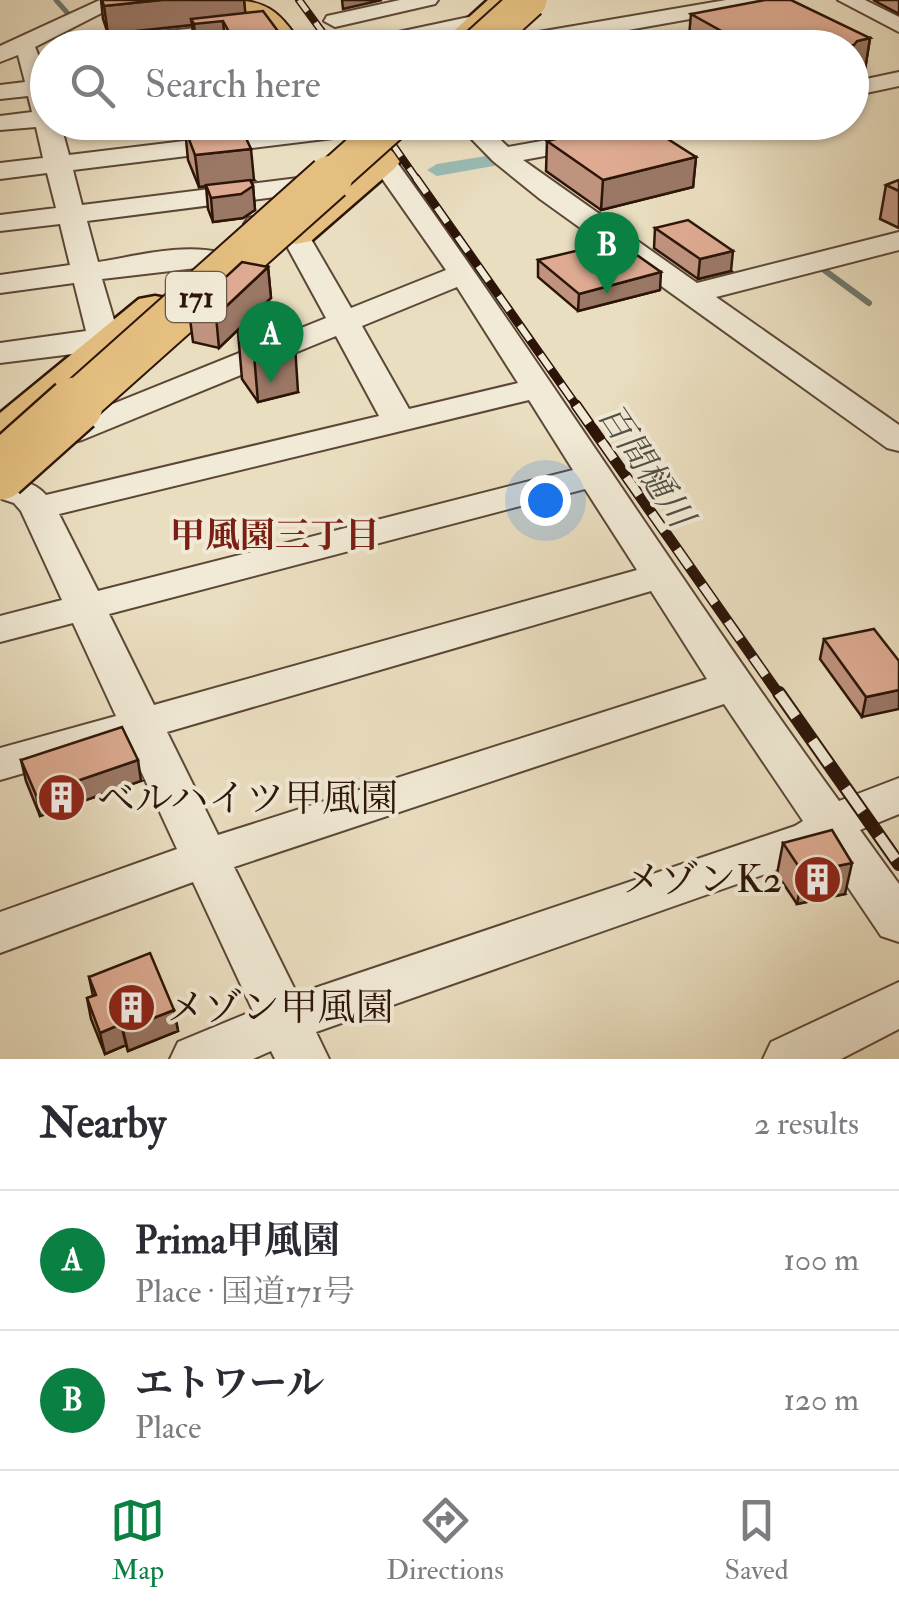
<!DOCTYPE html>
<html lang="en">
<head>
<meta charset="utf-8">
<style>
	:root { --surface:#fff; --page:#f2f2f3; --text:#2b2b33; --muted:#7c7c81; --line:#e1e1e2; --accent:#0b8043 }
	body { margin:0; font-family:"IM FELL Double Pica","Noto Serif JP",serif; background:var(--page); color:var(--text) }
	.you { position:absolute; left:545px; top:500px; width:35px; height:35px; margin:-25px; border:8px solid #fff; border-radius:50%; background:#1a73e8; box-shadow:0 0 0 15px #1a73e833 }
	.badge { display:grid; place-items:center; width:65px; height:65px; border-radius:50%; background:var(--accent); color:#fff; font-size:32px; font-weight:700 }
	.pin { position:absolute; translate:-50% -82px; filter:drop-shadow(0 2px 5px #0008) }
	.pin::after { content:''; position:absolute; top:52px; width:35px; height:30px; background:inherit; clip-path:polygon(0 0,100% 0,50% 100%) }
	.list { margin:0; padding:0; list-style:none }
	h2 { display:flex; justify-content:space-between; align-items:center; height:130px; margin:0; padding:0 40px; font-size:42px }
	h2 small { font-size:32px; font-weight:400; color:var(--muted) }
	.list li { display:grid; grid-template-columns:65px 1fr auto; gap:30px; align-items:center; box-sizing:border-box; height:140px; padding:0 40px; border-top:2px solid var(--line) }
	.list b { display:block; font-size:38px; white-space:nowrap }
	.list p { margin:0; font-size:32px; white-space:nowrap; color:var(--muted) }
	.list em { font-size:32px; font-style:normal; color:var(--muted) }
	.icon { flex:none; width:55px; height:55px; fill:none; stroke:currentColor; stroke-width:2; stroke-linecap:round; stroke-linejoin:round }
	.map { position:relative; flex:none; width:899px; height:1059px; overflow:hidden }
	.search { position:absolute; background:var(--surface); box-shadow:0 2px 8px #0004; left:30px; right:30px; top:30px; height:110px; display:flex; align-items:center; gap:25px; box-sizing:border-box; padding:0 35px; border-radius:55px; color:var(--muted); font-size:38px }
	.sheet { height:410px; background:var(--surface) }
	nav { display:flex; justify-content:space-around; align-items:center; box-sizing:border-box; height:140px; border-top:2px solid var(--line); background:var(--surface); font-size:28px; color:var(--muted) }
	nav a { display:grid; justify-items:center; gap:5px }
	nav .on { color:var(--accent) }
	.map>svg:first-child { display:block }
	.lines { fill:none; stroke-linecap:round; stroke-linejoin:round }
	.stream-far1 { stroke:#6d7970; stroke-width:5 }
	.stream { stroke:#6d7970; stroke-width:6 }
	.canal { fill:#98bcb5; fill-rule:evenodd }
	.minor-casing { stroke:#5c4736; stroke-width:4 }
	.major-casing { stroke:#2c1508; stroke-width:4 }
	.highway-casing { stroke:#2c1508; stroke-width:5 }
	.minor { fill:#f1ead6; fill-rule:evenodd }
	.major { fill:#e5bf80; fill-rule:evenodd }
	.highway { fill:#e5bf80; fill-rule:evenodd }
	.rail-far3-casing { stroke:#2c1508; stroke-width:8 }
	.rail-far2-casing { stroke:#2c1508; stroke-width:9 }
	.rail-far1-casing { stroke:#2c1508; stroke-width:11 }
	.rail-casing { stroke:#2c1508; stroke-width:14 }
	.rail-far3 { stroke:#f1ead6; stroke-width:5; stroke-dasharray:14; stroke-linecap:butt }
	.rail-far2 { stroke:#f1ead6; stroke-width:6; stroke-dasharray:18; stroke-linecap:butt }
	.rail-far1 { stroke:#f1ead6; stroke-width:8; stroke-dasharray:22; stroke-linecap:butt }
	.rail { stroke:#f1ead6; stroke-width:10; stroke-dasharray:29; stroke-linecap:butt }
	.highway-bridge-far2-casing { stroke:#2c1508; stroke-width:39; stroke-linecap:butt }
	.highway-bridge-far1-casing { stroke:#2c1508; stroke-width:48; stroke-linecap:butt }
	.highway-bridge-casing { stroke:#2c1508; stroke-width:60; stroke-linecap:butt }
	.highway-bridge-far2 { stroke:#e5bf80; stroke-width:35 }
	.highway-bridge-far1 { stroke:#e5bf80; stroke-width:44 }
	.highway-bridge { stroke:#e5bf80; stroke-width:55 }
	.wall { fill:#bf937e; stroke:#2c1508; stroke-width:2.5 }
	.shaded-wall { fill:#9b7866; stroke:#2c1508; stroke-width:2.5 }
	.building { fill:#deab92; stroke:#2c1508; stroke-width:2.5 }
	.labels { text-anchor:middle; stroke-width:8; stroke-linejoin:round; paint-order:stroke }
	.shield { fill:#f1ead6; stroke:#675546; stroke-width:2.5 }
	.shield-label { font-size:30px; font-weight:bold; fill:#2c1508 }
	.water-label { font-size:35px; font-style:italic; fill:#524f45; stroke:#f1ead6 }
	.neighbourhood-label { font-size:35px; font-weight:bold; fill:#7a1f14; stroke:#f1ead6 }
	.near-poi-label { font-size:38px; fill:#2c1508; stroke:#f1ead6; text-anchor:start }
</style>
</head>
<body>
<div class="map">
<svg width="899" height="1059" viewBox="0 0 899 1059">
	<rect width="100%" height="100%" fill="#eadec0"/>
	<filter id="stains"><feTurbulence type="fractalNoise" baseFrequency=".002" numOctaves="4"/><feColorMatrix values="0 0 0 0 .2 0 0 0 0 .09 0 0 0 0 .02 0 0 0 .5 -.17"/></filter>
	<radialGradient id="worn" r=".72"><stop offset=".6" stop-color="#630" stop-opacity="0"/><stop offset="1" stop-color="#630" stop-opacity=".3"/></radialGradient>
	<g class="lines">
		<!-- stream-far1 -->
		<path class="stream-far1" d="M 56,0 L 71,17"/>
		<!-- stream -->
		<path class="stream" d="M 816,264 L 869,303"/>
		<!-- canal -->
		<path class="canal" d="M 686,122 L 723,122 L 662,139 L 653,133 Z
			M 492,155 L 502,161 L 499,165 L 437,176 L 427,170 L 437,164 Z
			M 407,168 L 414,170 L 505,301 L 502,306 L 494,308 L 483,301 L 397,174 Z"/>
		<defs>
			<path id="minor" d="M 100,0 L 127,0 L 35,47 L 48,78 L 48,122 L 60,122 L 69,155 L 341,122 L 366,122 L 370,128 L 358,135 L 73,170 L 82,205 L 298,178 L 311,186 L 298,194 L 87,221 L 98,262 C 137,256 183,243 222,253 L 227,259 L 222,265 L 102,279 L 117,330 L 129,333 L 134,340 L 129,347 L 0,363 L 0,343 L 86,331 L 74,283 L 0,293 L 0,275 L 70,265 L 60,224 L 0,231 L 0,215 L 56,208 L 47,173 L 0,179 L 0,163 L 43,158 L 36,127 L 0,130 L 0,116 L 32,112 L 28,96 L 0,99 L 0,85 L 25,82 L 18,55 L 0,62 L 0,46 Z
				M 400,0 L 438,0 L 435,4 L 335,27 L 324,21 L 327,16 Z
				M 726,0 L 773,0 L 763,6 L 527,48 L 454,43 L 451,38 L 462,31 L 509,37 Z
				M 838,0 L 865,0 L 899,17 L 899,32 Z
				M 483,14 L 494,20 L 491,25 L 389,48 L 345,48 L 356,41 Z
				M 242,23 L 250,25 L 253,30 L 250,35 L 142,48 L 65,48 L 76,41 Z
				M 899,72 L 899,86 L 852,96 L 852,82 Z
				M 455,122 L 482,122 L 508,147 L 647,122 L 704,122 L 692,129 L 523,160 L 697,283 L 899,232 L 899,250 L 716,297 L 899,425 L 899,451 L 887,448 L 540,199 L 493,161 Z
				M 382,152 L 391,154 C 545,367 685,589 839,801 L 899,778 L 899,814 L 860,830 L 899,884 L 899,942 L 881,936 L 825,853 L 316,1032 L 329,1059 L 275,1059 L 271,1051 L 253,1059 L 170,1059 L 178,1042 L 253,1011 L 193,882 L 0,953 L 0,912 L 177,849 L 128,743 L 0,780 L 0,748 L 116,716 L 73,623 L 0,642 L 0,616 L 62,600 L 21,511 L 14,503 L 2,499 L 0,486 C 14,476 35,482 46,495 L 379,416 L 336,336 L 82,440 L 70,443 L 58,440 L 53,433 L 58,426 L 326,318 L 283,239 L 248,230 L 244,224 L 248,218 L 258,216 L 304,227 L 351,308 L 446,270 L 369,160 ZM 457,287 L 518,383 L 409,409 L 362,326 ZM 529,400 L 573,470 L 98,591 L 59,514 ZM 585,489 L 637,570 L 154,705 L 109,614 ZM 651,591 L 707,679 L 218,835 L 167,732 ZM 724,704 L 803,821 L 795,826 L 297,994 L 234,867 Z
				M 899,982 L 899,1029 L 841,1059 L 763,1059 L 771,1042 Z"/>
			<path id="major" d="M 229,0 C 270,0 281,14 304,48 L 275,48 L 266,32 Z
				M 340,122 L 371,122 L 398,160 L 394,167 L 370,167 Z"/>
			<path id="highway" d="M 488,0 L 522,0 L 471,48 L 435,48 Z
				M 382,149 L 395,152 L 401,160 L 395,168 L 311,241 L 296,244 L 281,241 L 275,232 L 281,223 L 369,152 Z
				M 155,296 L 171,299 L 177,309 L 171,319 L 32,438 L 14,442 L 0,439 L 0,413 L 139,299 Z"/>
		</defs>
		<!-- minor casing -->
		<use href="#minor" class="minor-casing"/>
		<!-- major casing -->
		<use href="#major" class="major-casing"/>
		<!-- highway casing -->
		<use href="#highway" class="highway-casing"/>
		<!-- minor -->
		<use href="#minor" class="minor"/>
		<!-- major -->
		<use href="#major" class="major"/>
		<!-- highway -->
		<use href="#highway" class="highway"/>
		<defs>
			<path id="rail-far3" d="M 299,0 L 334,48
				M 377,122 L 418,181"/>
			<path id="rail-far2" d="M 416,178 L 578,408"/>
			<path id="rail-far1" d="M 576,405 L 780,696"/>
			<path id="rail" d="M 779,693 L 899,864"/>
		</defs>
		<!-- rail-far3 casing -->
		<use href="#rail-far3" class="rail-far3-casing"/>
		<!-- rail-far2 casing -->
		<use href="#rail-far2" class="rail-far2-casing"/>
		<!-- rail-far1 casing -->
		<use href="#rail-far1" class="rail-far1-casing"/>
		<!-- rail casing -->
		<use href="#rail" class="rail-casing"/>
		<!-- rail-far3 -->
		<use href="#rail-far3" class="rail-far3"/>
		<!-- rail-far2 -->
		<use href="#rail-far2" class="rail-far2"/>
		<!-- rail-far1 -->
		<use href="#rail-far1" class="rail-far1"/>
		<!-- rail -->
		<use href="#rail" class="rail"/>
		<defs>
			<path id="highway-bridge-far2" d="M 476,48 L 529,0
				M 327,181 L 393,122"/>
			<path id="highway-bridge-far1" d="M 72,408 L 330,178"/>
			<path id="highway-bridge" d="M 0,472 L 75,405"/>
		</defs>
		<!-- highway-bridge-far2 casing -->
		<use href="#highway-bridge-far2" class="highway-bridge-far2-casing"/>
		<!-- highway-bridge-far1 casing -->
		<use href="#highway-bridge-far1" class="highway-bridge-far1-casing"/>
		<!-- highway-bridge casing -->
		<use href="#highway-bridge" class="highway-bridge-casing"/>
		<!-- highway-bridge-far2 -->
		<use href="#highway-bridge-far2" class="highway-bridge-far2"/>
		<!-- highway-bridge-far1 -->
		<use href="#highway-bridge-far1" class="highway-bridge-far1"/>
		<!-- highway-bridge -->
		<use href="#highway-bridge" class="highway-bridge"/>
	</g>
	<!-- wall -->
	<path class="wall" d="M 101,0 L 244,0 L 245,13 L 283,38 L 293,48 L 195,48 L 192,25 L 108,34 L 103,19 Z
		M 873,0 L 899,0 L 899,14 Z
		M 691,14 L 870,38 L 864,76 L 852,78 L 852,48 L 688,48 Z
		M 185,129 L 254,180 L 251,180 L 253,186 L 255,210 L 243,218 L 213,222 L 208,209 L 206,186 L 199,187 L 188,160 Z
		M 547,141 L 696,157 L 693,187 L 601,210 L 546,171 Z
		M 899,180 L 899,228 L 880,219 L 886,185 Z
		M 655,228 L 731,271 L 698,279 L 654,248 Z
		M 538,260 L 660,290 L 578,311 L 538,277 Z
		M 268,267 L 271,298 L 219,348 L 193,342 L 189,311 Z
		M 238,332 L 298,392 L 258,402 L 242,379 Z
		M 824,639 L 899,661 L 862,717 L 820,659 Z
		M 21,760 L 141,781 L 40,816 L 26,781 Z
		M 783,843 L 845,894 L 797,904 L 777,874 Z
		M 89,977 L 174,1010 L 178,1031 L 128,1051 L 126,1045 L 105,1054 L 91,1019 L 87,998 L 93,996 Z"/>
	<!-- shaded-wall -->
	<path class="shaded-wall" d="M 161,0 L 244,0 L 246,19 L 223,22 L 226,48 L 196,48 L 194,24 L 191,19 L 192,25 L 108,34 L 104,6 Z
		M 342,0 L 382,0 L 343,9 Z
		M 870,38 L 864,76 L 852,78 L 852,48 L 844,48 L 857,41 Z
		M 251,149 L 254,180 L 199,187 L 195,155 Z
		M 696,157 L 693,187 L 601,210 L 603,180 Z
		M 253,186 L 255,210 L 243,218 L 213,222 L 211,198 Z
		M 733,251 L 731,271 L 698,279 L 700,259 Z
		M 268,267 L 271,298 L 219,348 L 216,316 Z
		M 661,272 L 660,290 L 578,311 L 579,294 Z
		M 295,345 L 298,392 L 258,402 L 254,354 Z
		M 899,690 L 899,709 L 862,717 L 866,697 Z
		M 138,760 L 141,781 L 40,816 L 36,795 Z
		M 852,863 L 845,894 L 797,904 L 803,873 Z
		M 174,1010 L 178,1031 L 128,1051 L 123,1030 Z
		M 121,1024 L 126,1045 L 105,1054 L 100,1033 Z"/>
	<!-- building -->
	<path class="building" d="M 102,0 L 161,0 L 104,6 Z
		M 765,0 L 791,0 L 870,38 L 857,41 L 854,45 L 844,48 L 752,48 L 691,14 Z
		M 263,11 L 283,38 L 292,41 L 293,48 L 238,48 L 223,21 L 194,24 L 191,19 Z
		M 574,36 L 590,48 L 526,48 L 521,44 Z
		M 628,122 L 641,122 L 696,157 L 603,180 L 547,141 Z
		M 239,123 L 251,149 L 195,155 L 185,129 Z
		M 250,180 L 253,186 L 241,194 L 211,198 L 206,185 Z
		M 899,180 L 899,191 L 886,185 Z
		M 688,220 L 733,251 L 700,259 L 655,228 Z
		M 617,241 L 661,272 L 579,294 L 538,260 Z
		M 242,262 L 268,267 L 216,316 L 189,311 Z
		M 277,321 L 295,345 L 254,354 L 238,332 Z
		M 874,629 L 899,661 L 899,690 L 866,697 L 824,639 Z
		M 122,727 L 138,760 L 36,795 L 21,760 Z
		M 832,830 L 852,863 L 803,873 L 783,843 Z
		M 150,953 L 174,1010 L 123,1030 L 121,1024 L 100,1033 L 87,998 L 96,995 L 89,977 Z"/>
	<!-- icons -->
	<defs>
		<symbol id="building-disc" viewBox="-11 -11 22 22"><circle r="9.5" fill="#8f2418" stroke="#f1ead6"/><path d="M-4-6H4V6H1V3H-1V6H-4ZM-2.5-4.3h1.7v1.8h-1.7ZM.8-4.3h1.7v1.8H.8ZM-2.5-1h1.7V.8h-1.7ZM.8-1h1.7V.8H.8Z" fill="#fff"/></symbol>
	</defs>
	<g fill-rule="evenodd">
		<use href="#building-disc" x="34" y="770" width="55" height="55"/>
		<use href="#building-disc" x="790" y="852" width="55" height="55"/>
		<use href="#building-disc" x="104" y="980" width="55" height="55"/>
	</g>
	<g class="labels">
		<!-- shield labels -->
		<rect class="shield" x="166" y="272" width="60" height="50" rx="8"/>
		<g class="shield-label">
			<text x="196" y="307">171</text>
		</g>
		<!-- water labels -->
		<g class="water-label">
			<text transform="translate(646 465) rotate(56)" y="12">百間樋川</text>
		</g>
		<!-- neighbourhood labels -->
		<g class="neighbourhood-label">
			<text x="275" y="547">甲風園三丁目</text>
		</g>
		<!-- near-poi labels -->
		<g class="near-poi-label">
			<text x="97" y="811">ベルハイツ甲風園</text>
			<text x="782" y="892" text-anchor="end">メゾンK2</text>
			<text x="167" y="1020">メゾン甲風園</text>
		</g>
	</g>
	<rect width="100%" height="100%" filter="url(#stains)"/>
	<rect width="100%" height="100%" fill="url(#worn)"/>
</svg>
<div class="you"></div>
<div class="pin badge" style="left:271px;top:383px">A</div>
<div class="pin badge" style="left:607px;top:294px">B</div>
<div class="search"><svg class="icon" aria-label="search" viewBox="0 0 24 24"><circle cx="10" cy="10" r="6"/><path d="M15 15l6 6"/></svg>Search here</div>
</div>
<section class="sheet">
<h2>Nearby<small>2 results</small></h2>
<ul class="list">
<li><span class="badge">A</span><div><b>Prima甲風園</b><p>Place · 国道171号</p></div><em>100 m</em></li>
<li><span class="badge">B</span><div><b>エトワール</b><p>Place</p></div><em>120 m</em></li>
</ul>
</section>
<nav>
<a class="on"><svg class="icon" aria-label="map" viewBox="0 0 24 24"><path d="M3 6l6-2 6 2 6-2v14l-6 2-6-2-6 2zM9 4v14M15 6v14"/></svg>Map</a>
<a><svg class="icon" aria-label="directions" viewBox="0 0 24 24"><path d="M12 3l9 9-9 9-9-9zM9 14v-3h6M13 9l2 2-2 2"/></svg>Directions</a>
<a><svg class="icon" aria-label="saved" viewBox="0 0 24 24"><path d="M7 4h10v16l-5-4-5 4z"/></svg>Saved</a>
</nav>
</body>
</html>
